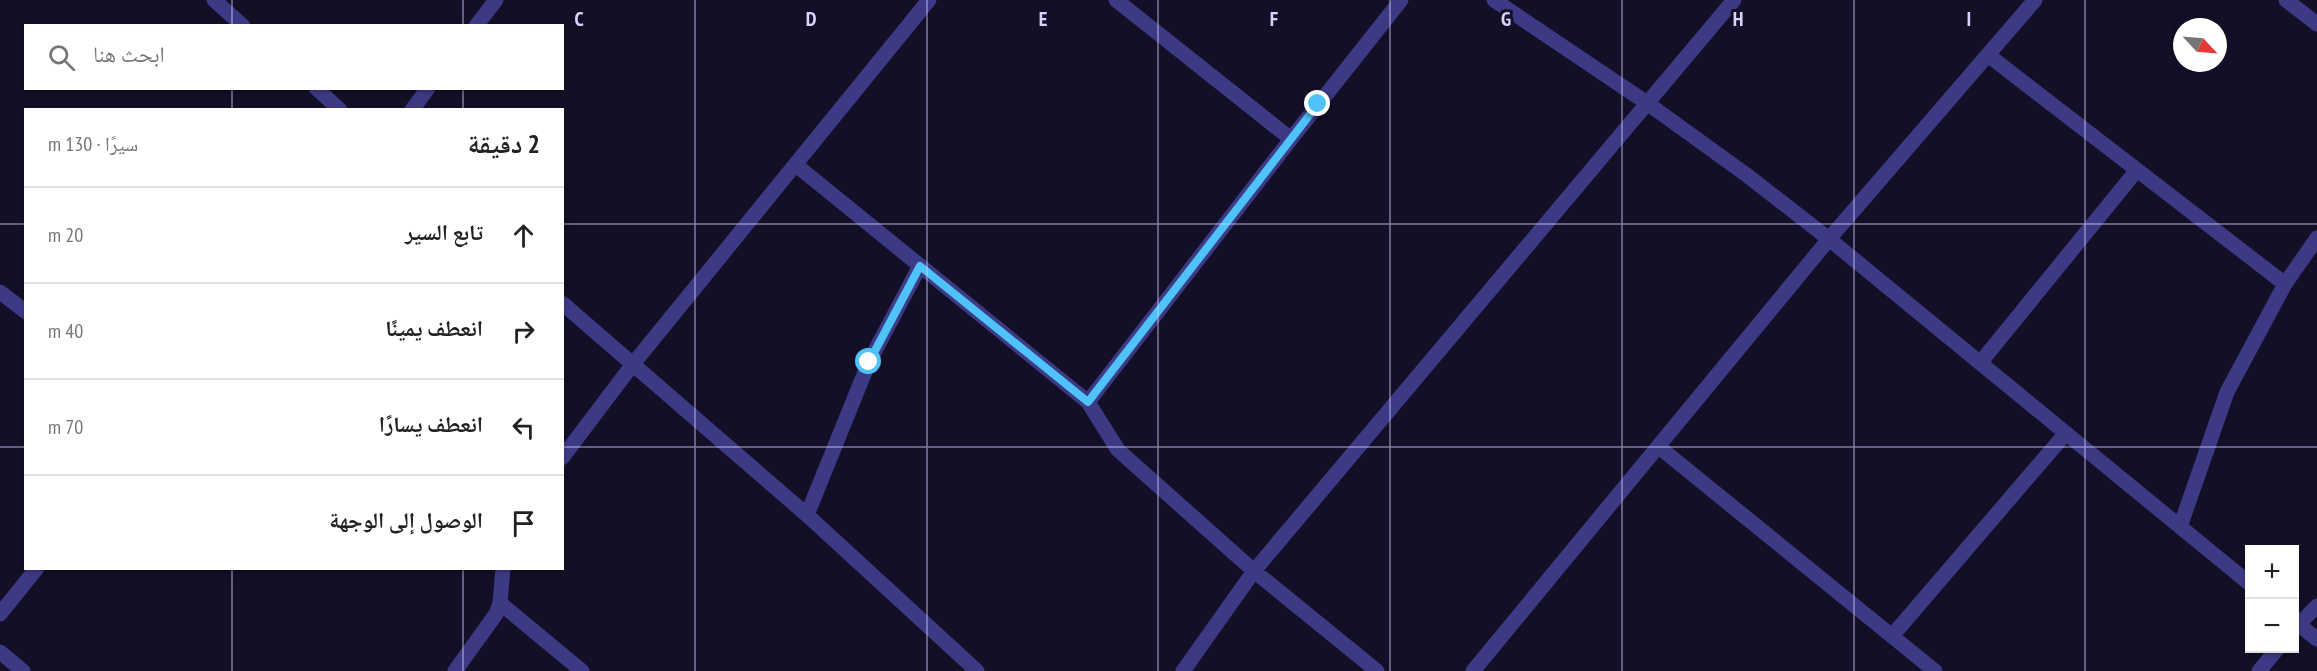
<!DOCTYPE html>
<html lang="ar">
<head>
<meta charset="utf-8">
<style>
	:root { --surface:#fff; --page:#f2f2f2; --text:#222; --muted:#767676; --line:#e0e0e0 }
	body { margin:0; font-family:"PT Sans Narrow","Noto Naskh Arabic",sans-serif; background:var(--page); color:var(--text); direction:rtl }
	.controls { position:absolute; right:18px; bottom:18px; display:grid; overflow:hidden; border-radius:0px; box-shadow:0 2px 4px #0004 }
	.controls button { width:54px; height:54px; display:grid; place-items:center; padding:0; border:0; border-bottom:2px solid var(--line); background:var(--surface); color:var(--text); font:30px sans-serif }
	.compass { position:absolute; left:2173px; top:18px; width:54px; height:54px; border-radius:50%; background:var(--surface); box-shadow:0 2px 4px #0004; rotate:116deg }
	.stop { position:absolute; width:18px; height:18px; margin:-14px; border:4px solid #4fc3f7; border-radius:50%; background:#fff }
	.stop.end { background:#4fc3f7; border-color:#fff; box-shadow:0 2px 6px #0008 }
	.list { margin:0; padding:0; list-style:none }
	h2 { display:flex; justify-content:space-between; align-items:center; height:78px; margin:0; padding:0 24px; font-size:26px }
	h2 small { font-size:20px; font-weight:400; color:var(--muted) }
	.list li { display:grid; grid-template-columns:39px 1fr auto; gap:18px; align-items:center; box-sizing:border-box; height:96px; padding:0 24px; border-top:2px solid var(--line) }
	.list b { display:block; font-size:22px; white-space:nowrap }
	.list em { font-size:20px; font-style:normal; color:var(--muted) }
	.icon { flex:none; width:33px; height:33px; fill:none; stroke:currentColor; stroke-width:2; stroke-linecap:round; stroke-linejoin:round }
	.map { position:relative; flex:none; width:2317px; height:671px; overflow:hidden; direction:ltr }
	.search { position:absolute; background:var(--surface); box-shadow:0 2px 4px #0004; left:24px; top:24px; width:540px; height:66px; display:flex; align-items:center; gap:15px; box-sizing:border-box; padding:0 21px; border-radius:0px; color:var(--muted); font-size:22px }
	.panel { position:absolute; background:var(--surface); box-shadow:0 2px 4px #0004; left:24px; top:108px; width:540px; height:462px; border-radius:0px; direction:rtl }
	.map>svg:first-child { display:block }
	.lines { fill:none; stroke-linecap:round; stroke-linejoin:round }
	.street { stroke:#3d3a85; stroke-width:15 }
	.route { stroke:#4fc3f7; stroke-width:8 }
	.grid { fill:none; stroke:#d9d4ff; stroke-width:1.5; stroke-opacity:0.55 }
	.grid-label { font-size:20px; text-anchor:middle; font-weight:bold; fill:#d9d4ff; stroke:#130f26; stroke-width:6; stroke-linejoin:round; paint-order:stroke }
</style>
</head>
<body>
<div class="map">
<svg width="2317" height="671" viewBox="0 0 2317 671">
	<rect width="100%" height="100%" fill="#130f26"/>
	<g class="lines">
		<!-- street -->
		<path class="street" d="M 214,0 L 243,26
			M 1116,0 L 1291,139
			M 1494,0 L 1647,103 L 1748,176 L 1829,239 L 2250,584
			M 2286,0 L 2317,24
			M 476,26 L 496,0
			M 1988,55 L 2285,284
			M 316,88 L 340,110
			M 412,110 L 428,88
			M 796,165 L 1088,402 L 1118,450 L 1254,571 L 1377,671
			M 0,292 L 26,312
			M 562,303 L 807,515 L 977,671
			M 1980,363 L 2137,170
			M 1088,402 L 1291,139 L 1401,0
			M 1659,447 L 1935,671
			M 562,458 L 633,364 L 929,0
			M 807,515 L 869,362 L 920,266
			M 2180,527 L 2227,392 L 2285,284 L 2317,238
			M 503,568 L 500,603 L 582,671
			M 0,614 L 37,568
			M 2294,621 L 2317,639
			M 2294,629 L 2317,606
			M 1892,636 L 2066,433
			M 0,652 L 23,671
			M 455,671 L 496,614 L 500,603
			M 1183,671 L 1254,571 L 1734,0
			M 1473,671 L 1829,239 L 2035,0
			M 2259,671 L 2278,648"/>
	</g>
	<g class="lines">
		<!-- route -->
		<path class="route" d="M 869,362 L 920,266 L 1088,402 L 1318,104"/>
	</g>
	<!-- grid -->
	<path class="grid" d="M 232,0 L 232,26M 463,0 L 463,26M 695,0 L 695,671M 927,0 L 927,671M 1158,0 L 1158,671M 1390,0 L 1390,671M 1622,0 L 1622,671M 1854,0 L 1854,671M 2085,0 L 2085,671M 232,88 L 232,110M 463,88 L 463,110M 0,224 L 26,224M 562,224 L 2317,224M 0,447 L 26,447M 562,447 L 2317,447M 232,568 L 232,671M 463,568 L 463,671"/>
	<g class="grid-label">
		<text x="579" y="26">C</text>
		<text x="811" y="26">D</text>
		<text x="1043" y="26">E</text>
		<text x="1274" y="26">F</text>
		<text x="1506" y="26">G</text>
		<text x="1738" y="26">H</text>
		<text x="1969" y="26">I</text>
	</g>
</svg>
<div class="controls">
<button>+</button>
<button>−</button>
</div>
<svg class="compass" viewBox="-18 -18 36 36"><path d="M0-13l5 13h-10z" fill="#e53935"/><path d="M0 13l5-13h-10z" fill="#767676"/></svg>
<div class="stop" style="left:869px;top:362px"></div>
<div class="stop end" style="left:1318px;top:104px"></div>
<div class="search"><svg class="icon" aria-label="search" viewBox="0 0 24 24"><circle cx="10" cy="10" r="6"/><path d="M15 15l6 6"/></svg>ابحث هنا</div>
<section class="panel">
<h2>2 دقيقة<small>سيرًا · 130 m</small></h2>
<ul class="list">
<li><svg class="icon" aria-label="ahead" viewBox="0 0 24 24"><path d="M12 20V5M6 11l6-6 6 6"/></svg><div><b>تابع السير</b></div><em>20 m</em></li>
<li><svg class="icon" aria-label="right" viewBox="0 0 24 24"><path d="M7 20v-9h11M14 6l5 5-5 5"/></svg><div><b>انعطف يمينًا</b></div><em>40 m</em></li>
<li><svg class="icon" aria-label="left" viewBox="0 0 24 24"><path d="M17 20v-9H6M10 6l-5 5 5 5"/></svg><div><b>انعطف يسارًا</b></div><em>70 m</em></li>
<li><svg class="icon" aria-label="arrive" viewBox="0 0 24 24"><path d="M6 21V4h12l-3 4 3 4H6"/></svg><div><b>الوصول إلى الوجهة</b></div></li>
</ul>
</section>
</div>
</body>
</html>
